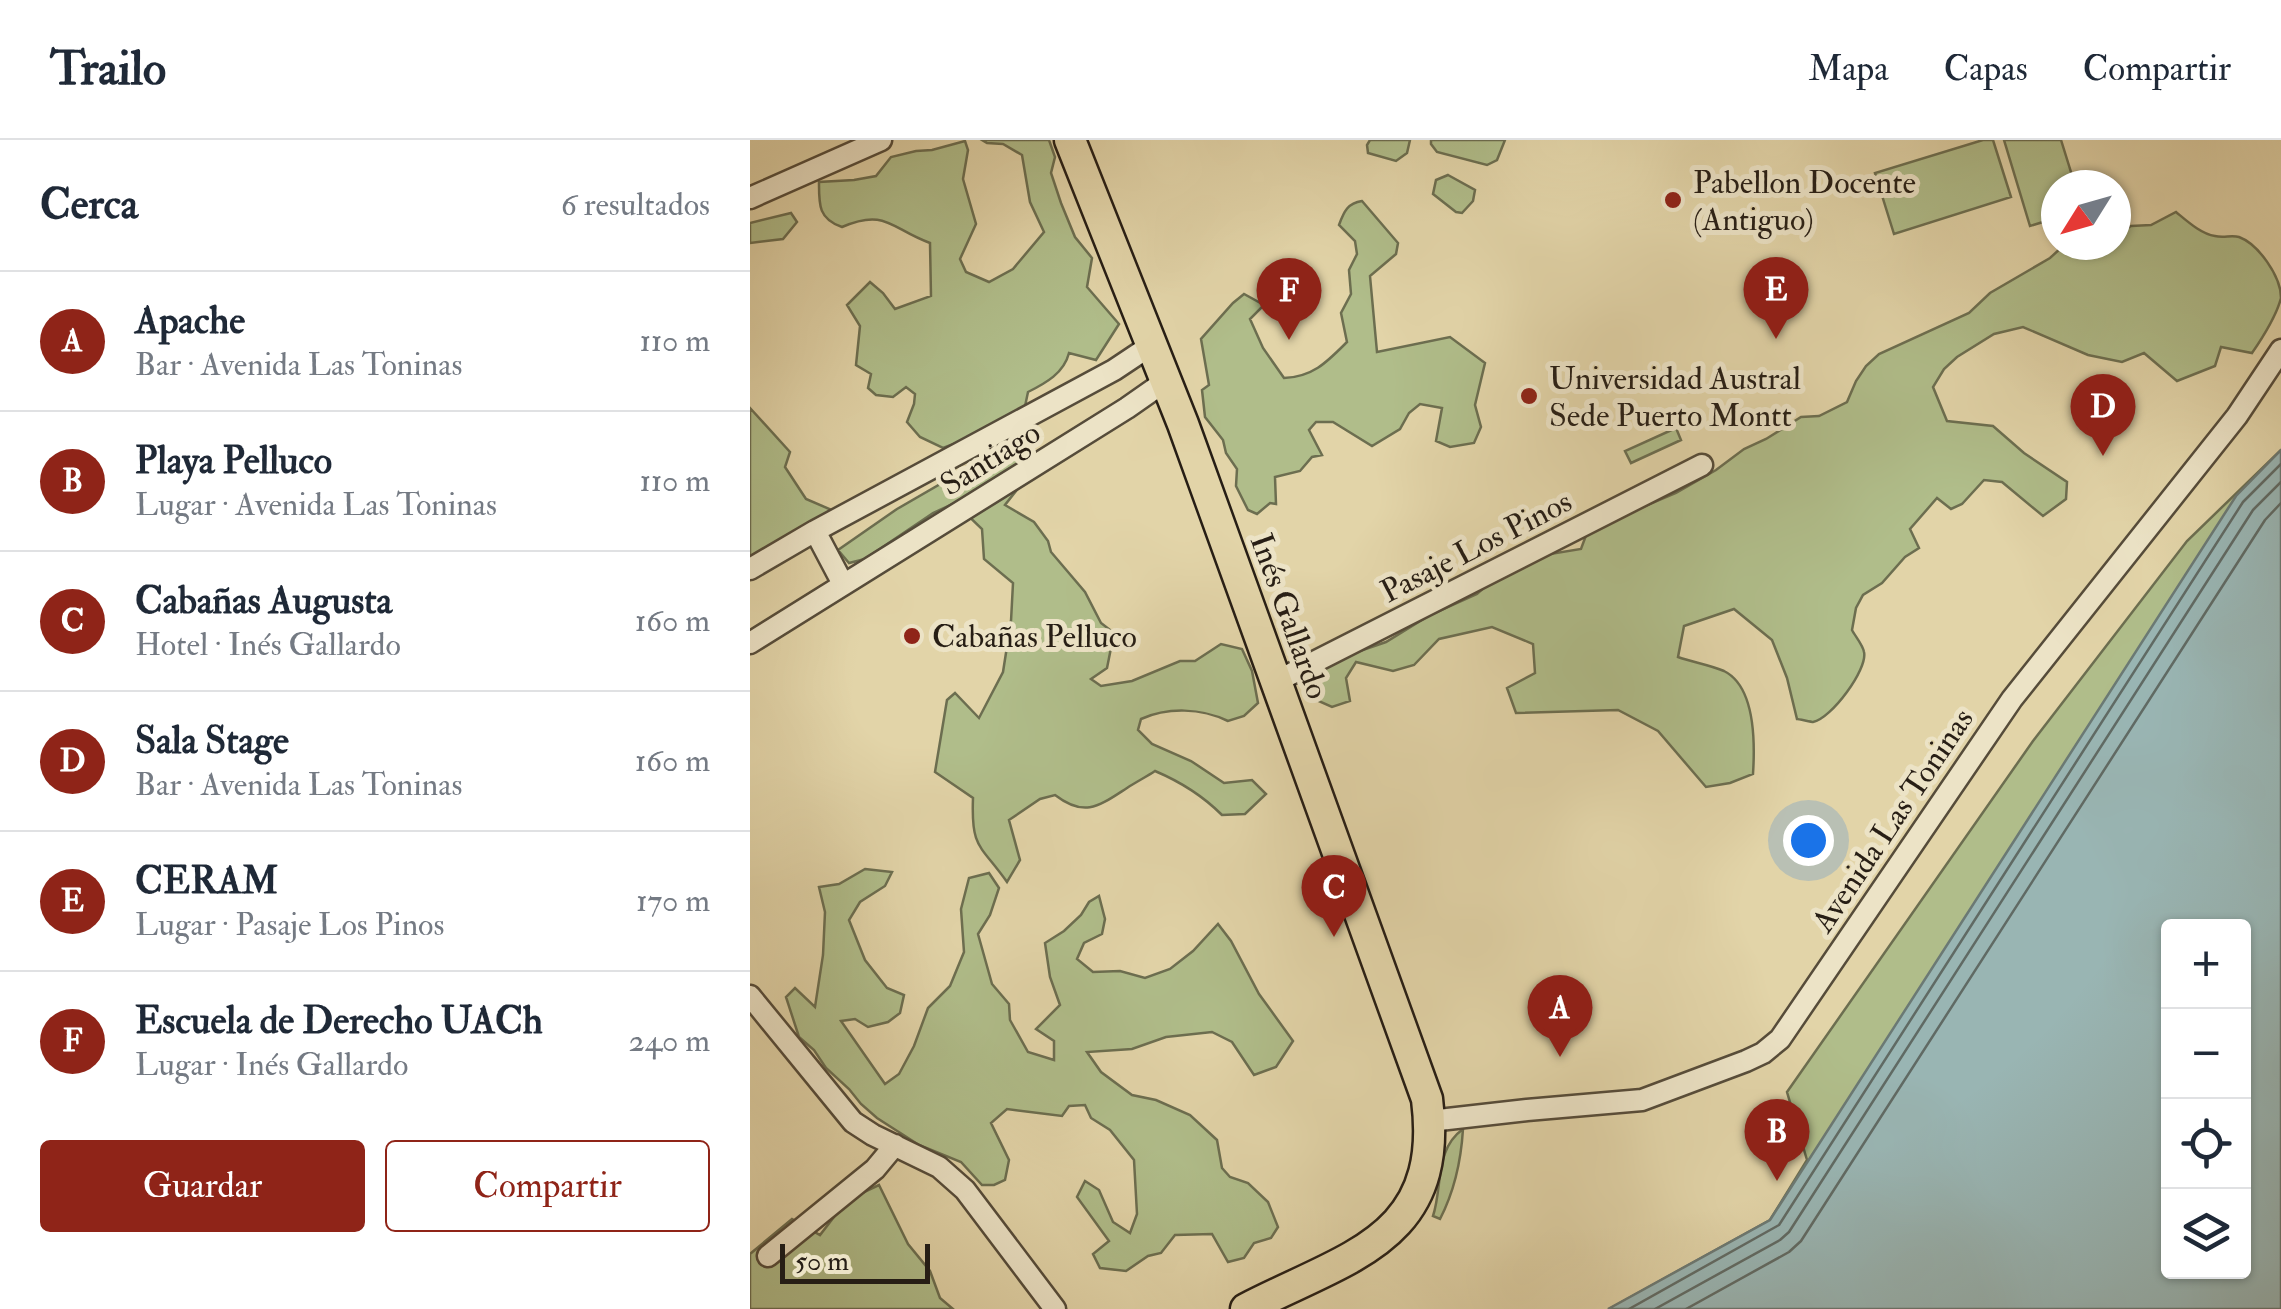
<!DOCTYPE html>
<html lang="es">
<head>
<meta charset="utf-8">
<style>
	:root { --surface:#fff; --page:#f2f2f3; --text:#1f2937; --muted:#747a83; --line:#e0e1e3; --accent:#8f2418 }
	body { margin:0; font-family:"IM FELL Double Pica",serif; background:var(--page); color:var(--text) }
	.controls { position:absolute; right:30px; bottom:30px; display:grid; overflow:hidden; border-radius:10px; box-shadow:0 2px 8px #0004 }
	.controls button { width:90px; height:90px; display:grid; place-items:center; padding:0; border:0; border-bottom:2px solid var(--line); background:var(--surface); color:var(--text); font:50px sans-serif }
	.compass { position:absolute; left:1291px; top:30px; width:90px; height:90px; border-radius:50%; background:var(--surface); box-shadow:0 2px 8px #0004; rotate:233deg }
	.scale { position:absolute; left:30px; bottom:25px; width:150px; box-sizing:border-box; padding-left:10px; border:5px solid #271e15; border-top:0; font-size:28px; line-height:35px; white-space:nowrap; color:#271e15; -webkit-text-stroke:8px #ece3c6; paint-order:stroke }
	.you { position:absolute; left:1058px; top:700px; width:35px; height:35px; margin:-25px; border:8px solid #fff; border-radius:50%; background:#1a73e8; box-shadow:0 0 0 15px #1a73e833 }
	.badge { display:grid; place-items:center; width:65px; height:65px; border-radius:50%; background:var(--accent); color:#fff; font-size:32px; font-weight:700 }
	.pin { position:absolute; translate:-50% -82px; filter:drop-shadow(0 2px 5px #0008) }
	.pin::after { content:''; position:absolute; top:52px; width:35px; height:30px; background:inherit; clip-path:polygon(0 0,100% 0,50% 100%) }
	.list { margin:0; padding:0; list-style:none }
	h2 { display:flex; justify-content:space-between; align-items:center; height:130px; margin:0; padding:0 40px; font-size:42px }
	h2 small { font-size:32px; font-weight:400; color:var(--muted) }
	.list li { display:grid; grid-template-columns:65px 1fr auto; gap:30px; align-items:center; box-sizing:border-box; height:140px; padding:0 40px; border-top:2px solid var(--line) }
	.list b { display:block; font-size:38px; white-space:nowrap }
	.list p { margin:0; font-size:32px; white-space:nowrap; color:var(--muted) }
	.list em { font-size:32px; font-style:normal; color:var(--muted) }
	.actions { display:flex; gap:20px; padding:30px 40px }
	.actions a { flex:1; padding:22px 0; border:2px solid var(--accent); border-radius:10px; text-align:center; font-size:35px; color:var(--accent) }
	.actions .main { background:var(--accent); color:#fff }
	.icon { flex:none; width:55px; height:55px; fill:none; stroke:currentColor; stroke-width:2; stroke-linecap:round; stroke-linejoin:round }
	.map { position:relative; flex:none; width:1531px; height:1169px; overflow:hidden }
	header { display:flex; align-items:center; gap:60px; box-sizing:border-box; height:140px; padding:0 50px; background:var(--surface); border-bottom:2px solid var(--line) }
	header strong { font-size:48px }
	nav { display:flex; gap:55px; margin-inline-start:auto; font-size:35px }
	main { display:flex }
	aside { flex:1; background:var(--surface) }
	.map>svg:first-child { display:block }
	.green { fill:#b0bd8a; stroke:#6c6e50; stroke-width:2.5 }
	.water { fill:#99b5b3; stroke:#6b7974; stroke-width:2.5; fill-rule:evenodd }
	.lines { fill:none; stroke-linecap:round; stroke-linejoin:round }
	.shore { stroke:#606a64; stroke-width:2.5 }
	.minor-casing { stroke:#564c3a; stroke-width:25 }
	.highway-casing { stroke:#271e15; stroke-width:35 }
	.minor { stroke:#ece3c6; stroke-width:20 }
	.highway { stroke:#e2d4a8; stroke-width:30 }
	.poi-dot { fill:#8f2418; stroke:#ece3c6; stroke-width:4 }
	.labels { text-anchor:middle; stroke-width:10; stroke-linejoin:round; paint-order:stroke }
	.poi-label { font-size:32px; fill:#271e15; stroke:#ece3c6; text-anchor:start }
	.street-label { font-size:32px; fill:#271e15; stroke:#ece3c6 }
</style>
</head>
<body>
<header>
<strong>Trailo</strong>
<nav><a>Mapa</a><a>Capas</a><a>Compartir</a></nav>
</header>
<main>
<aside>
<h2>Cerca<small>6 resultados</small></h2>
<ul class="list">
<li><span class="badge">A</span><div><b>Apache</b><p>Bar · Avenida Las Toninas</p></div><em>110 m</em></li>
<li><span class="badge">B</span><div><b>Playa Pelluco</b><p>Lugar · Avenida Las Toninas</p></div><em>110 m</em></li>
<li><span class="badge">C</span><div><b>Cabañas Augusta</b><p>Hotel · Inés Gallardo</p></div><em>160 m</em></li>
<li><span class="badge">D</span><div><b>Sala Stage</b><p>Bar · Avenida Las Toninas</p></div><em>160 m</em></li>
<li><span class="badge">E</span><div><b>CERAM</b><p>Lugar · Pasaje Los Pinos</p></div><em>170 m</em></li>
<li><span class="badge">F</span><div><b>Escuela de Derecho UACh</b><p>Lugar · Inés Gallardo</p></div><em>240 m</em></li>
</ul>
<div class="actions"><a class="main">Guardar</a><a>Compartir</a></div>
</aside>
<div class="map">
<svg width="1531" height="1169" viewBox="0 0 1531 1169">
	<rect width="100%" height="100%" fill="#e2d4a8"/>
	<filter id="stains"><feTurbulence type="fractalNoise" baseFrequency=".002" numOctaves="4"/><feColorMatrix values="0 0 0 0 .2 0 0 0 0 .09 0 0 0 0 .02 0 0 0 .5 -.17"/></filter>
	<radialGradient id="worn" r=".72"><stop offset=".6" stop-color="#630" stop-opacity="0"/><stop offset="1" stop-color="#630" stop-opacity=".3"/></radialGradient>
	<!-- green -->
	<path class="green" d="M 232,0 L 299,0 L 305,17 L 301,33 L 311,63 L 325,97 L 342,118 L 337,147 L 369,184 L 346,220 L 319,213 C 314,233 296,243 278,252 L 274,271 L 259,279 L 237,286 L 225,296 L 193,308 L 170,297 L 157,282 L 164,264 L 165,254 L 156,247 L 143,257 L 126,255 L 118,248 L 121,234 L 106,225 L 110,186 L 97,165 L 120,142 L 133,153 L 145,169 L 181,156 L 180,103 C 141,89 136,68 92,87 C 68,79 69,64 69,42 L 104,40 L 126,36 L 141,17 L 166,11 L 182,10 L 215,1 L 218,10 L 213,39 L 226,84 L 210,119 L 216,132 L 239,142 L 263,129 L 294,92 L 280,62 L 272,15 L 253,4 L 237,3 Z
		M 620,0 L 660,0 L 657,13 L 646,21 L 618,13 L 617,5 Z
		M 681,0 L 755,0 L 747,20 L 737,25 L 687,12 L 681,4 Z
		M 1233,0 L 1243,0 L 1261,57 L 1144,94 L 1125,33 Z
		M 1254,0 L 1311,0 L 1325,45 L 1306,45 L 1306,78 L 1280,86 Z
		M 698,35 L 725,50 L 723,61 L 712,73 L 706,72 L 683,54 L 686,40 Z
		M 612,61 L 648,103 L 646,114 L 620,136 L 627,212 L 700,197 L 735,223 L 725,265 L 731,287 L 724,303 L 700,307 L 686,301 L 692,268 L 670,264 L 659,273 L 650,289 L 622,306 L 583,282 L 566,282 L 559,290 L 572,315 L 562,317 L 550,331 L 525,337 L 526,364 L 520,363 L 507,374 L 498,370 L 486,346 L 487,329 L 476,313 L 473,300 L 455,277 L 452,250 L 459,245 L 451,199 L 483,163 L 494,154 L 514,165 L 500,179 L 513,208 L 534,238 C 563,237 577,222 597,202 L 591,173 L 601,154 L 599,130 L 607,114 L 605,101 L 589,85 C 594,71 598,63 612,61 Z
		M 1426,72 C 1437,81 1451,94 1465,96 C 1473,98 1482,95 1489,97 C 1508,104 1531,136 1531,158 C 1526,177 1513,197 1502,213 L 1471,207 L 1465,226 L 1427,241 L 1394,213 L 1372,222 L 1338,215 L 1273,187 L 1244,194 L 1207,217 L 1194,229 L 1183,247 L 1197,281 L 1243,286 L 1274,313 L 1317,342 L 1316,359 L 1293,376 L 1252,342 L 1234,340 L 1212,364 L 1201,369 L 1187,358 L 1160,389 L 1169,408 L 1155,417 L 1132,443 L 1113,455 L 1106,468 L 1102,490 C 1105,496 1113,505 1114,512 C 1118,529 1081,579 1063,582 C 1062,582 1048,579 1047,579 L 1037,538 L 1022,500 L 984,469 L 934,486 L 928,517 C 942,522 960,525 974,531 C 1006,547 1005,603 1003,634 L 980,643 L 956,647 L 908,591 L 868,570 L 766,573 L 757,548 L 785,533 L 783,504 L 742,487 L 689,499 L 664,525 L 643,531 L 606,522 L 596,538 L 600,561 L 582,567 L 555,555 L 560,533 L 598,515 L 636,502 L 680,475 L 727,454 L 754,430 L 782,417 L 831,409 L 838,390 L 926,353 L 966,330 L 994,309 L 1016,299 L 1051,277 L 1069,276 L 1097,262 L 1106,241 L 1116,226 L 1129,214 L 1219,173 L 1240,153 L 1300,118 L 1312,107 L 1366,105 L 1366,95 L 1381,86 L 1401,85 Z
		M 41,73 L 47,82 L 33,99 L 0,103 L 0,83 Z
		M 0,268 L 40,312 L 35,327 L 56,359 L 84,371 L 55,385 L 0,418 Z
		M 926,288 L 931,300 L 881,323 L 875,311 Z
		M 272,307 L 282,312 L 273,342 L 255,365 L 284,382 L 298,401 L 301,412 L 335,452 L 351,483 L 364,493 L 357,528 L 341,539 L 351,546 L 382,541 L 430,521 L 445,521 L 471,504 L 492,509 L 502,531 L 508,563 L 494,576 L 478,581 C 451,568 418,567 391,579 L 388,590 L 402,604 L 441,621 L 474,643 L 502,640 L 516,654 L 495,674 L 472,675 C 452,655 431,642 405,631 C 396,637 386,642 377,648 C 349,666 335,678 305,655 L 290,659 L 259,680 L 270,720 L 257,742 C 230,704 221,709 223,658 L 185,632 L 197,560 L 205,553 L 229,578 L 253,532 L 261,481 L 263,443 L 234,419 L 232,389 L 205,363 L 183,373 L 115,419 L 99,423 L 88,410 L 147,369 L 244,313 Z
		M 1531,310 L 1145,1019 L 859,1169 L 1020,1080 L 1057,1020 L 1037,952 L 1283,601 L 1437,401 Z
		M 115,729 L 142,732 L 135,746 L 110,762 L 99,780 L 115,820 L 137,848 L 154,855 L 150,873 L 138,882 L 118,887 L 105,879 L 91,881 L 135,944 L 149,934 L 164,906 L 178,868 L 200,846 L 214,812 L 211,769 L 219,738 L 239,733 L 249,748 L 240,775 L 228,794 L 242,844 L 259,864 L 260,880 L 278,912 L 304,920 L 304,901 L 286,889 L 310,865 L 300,837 L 295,803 L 314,791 L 331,775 L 339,762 L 349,756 L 355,779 L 352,794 L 334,803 L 327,819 L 343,832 L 370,831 L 395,838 L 420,829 L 443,811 L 468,784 L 481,801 L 509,854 L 543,901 L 526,927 L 504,935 L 482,902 L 462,892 L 416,897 L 382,909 L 337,912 L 351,932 L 382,955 L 406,960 L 440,975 L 467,1000 L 472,1028 L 480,1037 L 498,1043 L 518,1062 L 528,1087 L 521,1098 L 504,1103 L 494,1118 L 478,1122 L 462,1094 L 425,1095 L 411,1113 L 398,1116 L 376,1131 L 350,1128 L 343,1114 L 359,1101 L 327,1057 L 335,1041 L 349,1050 L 363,1082 L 380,1093 L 387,1074 L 384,1020 L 360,990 L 341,978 L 335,965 L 319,966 L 312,976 L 257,969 L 241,983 L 259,1020 L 255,1040 L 244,1045 L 232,1045 L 211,1022 L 169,1005 L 127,978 L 111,964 L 99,949 L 76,928 L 64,910 L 49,897 L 36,857 L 45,848 L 65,867 L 73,815 L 75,772 L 69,747 L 89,744 Z
		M 713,989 C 711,1022 705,1050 690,1079 L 683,1076 C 693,1046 684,1010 713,989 Z
		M 129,1045 L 158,1104 L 180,1131 L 190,1158 L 203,1169 L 0,1169 L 0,1114 L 42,1079 L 70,1095 L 97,1060 Z"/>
	<!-- water -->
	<path class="water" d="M 1531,310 L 1531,1169 L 858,1169 L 1020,1080 L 1486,356 ZM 1418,786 L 1494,786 L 1494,1132 L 1418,1132 Z"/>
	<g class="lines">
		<!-- shore -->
		<path class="shore" d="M 879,1169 L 1029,1085 L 1493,362 L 1531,324
			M 905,1169 L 1030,1100 L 1039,1092 L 1503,370 L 1531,342
			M 936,1169 L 1039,1112 L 1051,1101 L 1515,380 L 1531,363"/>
		<defs>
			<path id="minor" d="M 0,58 L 131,0
				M 65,391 L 93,444
				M 0,429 L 65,391 L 364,230 L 403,204
				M 0,503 L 377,268 L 417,240
				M 527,541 L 952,325
				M 0,856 L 103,982 L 123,995 L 189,1027 L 215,1050 L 305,1169
				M 680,981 L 777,970 L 892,960 L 996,921 L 1013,913 L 1030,899 L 1262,559 L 1487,276 L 1531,210
				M 18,1116 L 125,1029 L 145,1005"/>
			<path id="highway" d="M 320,0 L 433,284 L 677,959 C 695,1100 598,1116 496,1169"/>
		</defs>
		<!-- minor casing -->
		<use href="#minor" class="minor-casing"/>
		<!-- highway casing -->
		<use href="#highway" class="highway-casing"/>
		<!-- minor -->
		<use href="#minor" class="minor"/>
		<!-- highway -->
		<use href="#highway" class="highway"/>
	</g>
	<!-- markers -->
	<g class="poi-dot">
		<circle cx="923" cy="60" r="10"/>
		<circle cx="779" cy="256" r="10"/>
		<circle cx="162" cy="496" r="10"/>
	</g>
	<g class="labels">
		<!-- poi labels -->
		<g class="poi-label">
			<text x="943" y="53">Pabellon Docente<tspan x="943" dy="37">(Antiguo)</tspan></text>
			<text x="799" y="249">Universidad Austral<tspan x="799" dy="37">Sede Puerto Montt</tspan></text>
			<text x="182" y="507">Cabañas Pelluco</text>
		</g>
		<!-- street labels -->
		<g class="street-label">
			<text transform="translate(240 318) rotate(-32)" y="11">Santiago</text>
			<text transform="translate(726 406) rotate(-27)" y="11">Pasaje Los Pinos</text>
			<text transform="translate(540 476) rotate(70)" y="11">Inés Gallardo</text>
			<text transform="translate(1142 680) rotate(-56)" y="11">Avenida Las Toninas</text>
		</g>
	</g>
	<rect width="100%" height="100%" filter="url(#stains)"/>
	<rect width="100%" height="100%" fill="url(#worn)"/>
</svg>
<div class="controls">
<button>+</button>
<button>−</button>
<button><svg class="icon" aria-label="locate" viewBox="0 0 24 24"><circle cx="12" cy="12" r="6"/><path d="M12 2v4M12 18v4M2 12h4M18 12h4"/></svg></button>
<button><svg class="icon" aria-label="layers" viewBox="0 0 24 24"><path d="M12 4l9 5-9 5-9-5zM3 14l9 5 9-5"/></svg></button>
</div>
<svg class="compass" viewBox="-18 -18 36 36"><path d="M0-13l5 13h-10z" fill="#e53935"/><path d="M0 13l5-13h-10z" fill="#747a83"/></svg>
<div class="scale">50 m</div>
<div class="you"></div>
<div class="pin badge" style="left:810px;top:917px">A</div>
<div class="pin badge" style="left:1027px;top:1041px">B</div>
<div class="pin badge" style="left:584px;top:797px">C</div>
<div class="pin badge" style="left:1353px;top:316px">D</div>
<div class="pin badge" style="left:1026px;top:199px">E</div>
<div class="pin badge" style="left:539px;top:200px">F</div>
</div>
</main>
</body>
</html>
